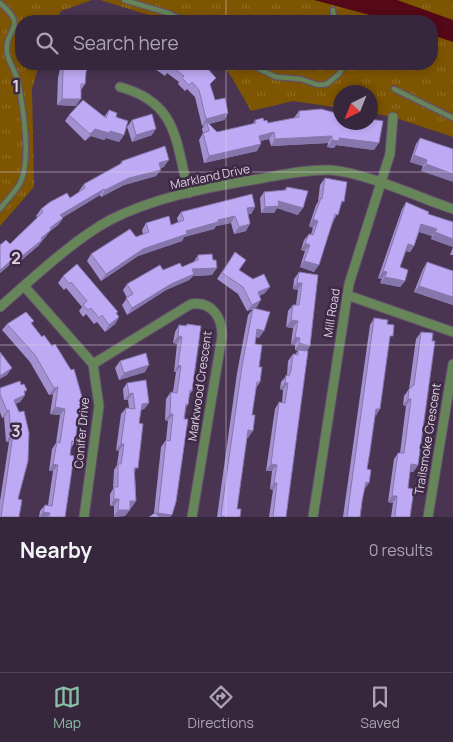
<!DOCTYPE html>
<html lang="en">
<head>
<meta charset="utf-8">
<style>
	:root { --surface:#37273d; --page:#423348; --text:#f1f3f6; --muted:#aaa5b0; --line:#514457; --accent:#8abfa5 }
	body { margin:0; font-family:Manrope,sans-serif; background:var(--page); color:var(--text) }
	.compass { position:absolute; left:333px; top:85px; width:45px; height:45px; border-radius:50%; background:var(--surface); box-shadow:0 2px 8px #0003; rotate:223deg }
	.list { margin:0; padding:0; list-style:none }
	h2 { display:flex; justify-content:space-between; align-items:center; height:65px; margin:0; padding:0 20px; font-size:21px }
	h2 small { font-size:16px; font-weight:400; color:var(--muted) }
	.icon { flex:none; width:28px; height:28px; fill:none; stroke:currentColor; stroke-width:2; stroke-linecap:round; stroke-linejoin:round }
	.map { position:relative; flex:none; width:453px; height:517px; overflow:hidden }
	.search { position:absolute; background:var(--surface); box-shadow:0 2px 8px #0003; left:15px; right:15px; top:15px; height:55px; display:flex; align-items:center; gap:12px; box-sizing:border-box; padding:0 18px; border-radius:20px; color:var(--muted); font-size:19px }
	.sheet { height:155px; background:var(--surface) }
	nav { display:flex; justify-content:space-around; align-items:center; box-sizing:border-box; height:70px; border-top:1px solid var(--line); background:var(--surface); font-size:14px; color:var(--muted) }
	nav a { display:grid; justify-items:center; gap:2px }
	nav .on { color:var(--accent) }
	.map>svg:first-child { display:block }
	.grass { fill:url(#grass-tufts) }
	.water { fill:#540818 }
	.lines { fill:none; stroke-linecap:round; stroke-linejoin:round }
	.lane-casing { stroke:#64506b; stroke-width:7 }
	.street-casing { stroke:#64506b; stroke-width:11 }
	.lane { stroke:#668559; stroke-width:4.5 }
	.street { stroke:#668559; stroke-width:9 }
	.wall { fill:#a391d2 }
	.shaded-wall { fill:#8576ab }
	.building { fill:#bea9f4; stroke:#8576ab }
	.grid { fill:none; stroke:#ded1e2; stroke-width:1; stroke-opacity:0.55 }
	.labels { text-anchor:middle; stroke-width:5; stroke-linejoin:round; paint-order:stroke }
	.street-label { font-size:12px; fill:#ded1e2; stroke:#3e2a46 }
	.grid-label { font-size:16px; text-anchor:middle; font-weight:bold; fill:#ded1e2; stroke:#3e2a46; stroke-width:5; stroke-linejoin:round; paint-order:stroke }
</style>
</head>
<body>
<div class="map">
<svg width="453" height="517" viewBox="0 0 453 517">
	<defs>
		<pattern id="grass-tufts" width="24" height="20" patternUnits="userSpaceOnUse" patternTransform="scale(1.25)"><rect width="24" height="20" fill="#7e5500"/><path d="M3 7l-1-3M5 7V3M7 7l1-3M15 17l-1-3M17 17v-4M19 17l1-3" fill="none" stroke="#906c25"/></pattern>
	</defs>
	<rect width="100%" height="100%" fill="#493451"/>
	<!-- grass -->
	<path class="grass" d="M 0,0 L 92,0 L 61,11 L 56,21 L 21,21 L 21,64 L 39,64 L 32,89 L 34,187 L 0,226 Z
		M 100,0 L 453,0 L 453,137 L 393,117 L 371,113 L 370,92 L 340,92 L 340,108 L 293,101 L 251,111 L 231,76 L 221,64 L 432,64 L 432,21 L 168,21 Z"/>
	<!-- water -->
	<path class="water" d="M 314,0 L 397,0 L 453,20 L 453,42 L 432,35 L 432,21 L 392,21 Z"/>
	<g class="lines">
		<defs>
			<path id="lane" d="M 124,0 L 168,13 L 185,21
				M 0,3 C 30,29 4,27 7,53 C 9,63 16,72 18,82 C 23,107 32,163 19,185 C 14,193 6,201 0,209
				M 333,10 L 334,21
				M 249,64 L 276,77 L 301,79 L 318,85 L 327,84 L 339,74 L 344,64
				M 394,89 L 453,118"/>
			<path id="street" d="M 120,87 C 179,103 175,142 189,193
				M 24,286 L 93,364 L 99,406 L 84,517
				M 347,295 L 453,332
				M 0,307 C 32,279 73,240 110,220 C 153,198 204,188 252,180 C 277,176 304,169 330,170 C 364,172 420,198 453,209
				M 93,364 L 191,304 C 212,301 222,317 222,336 L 192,517
				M 313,517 L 349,284 L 390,154 L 393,117
				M 428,517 L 453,364"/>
		</defs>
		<!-- lane casing -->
		<use href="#lane" class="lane-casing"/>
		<!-- street casing -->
		<use href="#street" class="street-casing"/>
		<!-- lane -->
		<use href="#lane" class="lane"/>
		<!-- street -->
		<use href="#street" class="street"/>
	</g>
	<!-- wall -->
	<path class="wall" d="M 61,64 L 88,64 L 86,72 L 85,84 L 81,90 L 76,106 L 57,105 L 58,78 Z
		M 148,64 L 200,64 L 210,85 L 215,100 L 228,113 L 224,120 L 209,124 L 217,132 L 253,124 L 255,120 L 264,121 L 268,123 L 294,118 L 299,111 L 374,150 L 336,145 L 334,148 L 327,147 L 328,143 L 271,146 L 269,139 L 260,141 L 257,151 L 204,163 L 199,140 L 203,133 L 202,129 L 204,125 L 202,126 L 195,97 L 187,89 L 185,91 L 178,84 L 179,82 L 167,73 L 165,76 Z
		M 109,110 L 116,117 L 124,135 L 119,142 L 106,138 L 104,140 L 91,136 L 85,141 L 65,121 L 69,115 L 104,117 Z
		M 132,120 L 152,135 L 132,142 L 127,127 Z
		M 420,138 L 453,149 L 421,171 L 423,166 L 410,162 L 416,144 Z
		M 122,161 L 164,167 L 160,168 L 156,176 L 124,185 L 101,197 L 100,195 L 62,218 L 63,218 L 58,225 L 50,231 L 38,246 L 18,263 L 15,260 L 0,273 L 0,245 L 10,244 L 38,218 L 36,216 L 41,209 L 70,198 L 79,192 L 79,191 L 84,184 L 119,165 Z
		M 325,178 L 340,208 L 333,222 L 314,272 L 300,267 L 305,251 L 301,250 L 304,240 L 309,234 L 311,234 L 313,228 L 309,226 L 316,205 L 318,202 L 320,185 Z
		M 287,187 L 298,215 L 277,208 L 274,213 L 261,213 L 260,198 L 264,192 L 284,190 Z
		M 406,202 L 428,214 L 453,222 L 453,255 L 450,255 L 453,247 L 431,239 L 432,236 L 419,232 L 414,246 L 410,252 L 406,251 L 400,267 L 405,281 L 400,287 L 380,283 L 382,279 L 378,278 L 402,209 Z
		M 255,207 L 251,214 L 248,214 L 246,231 L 234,234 L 231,223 L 216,226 L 214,229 L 184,237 L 182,241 L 138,256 L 101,281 L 87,261 L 91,254 L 143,234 L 142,230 L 146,223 L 171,225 L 178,222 L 177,218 L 181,212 Z
		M 235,252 L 239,270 L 265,293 L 259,296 L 257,307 L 253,308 L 259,338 L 256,337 L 255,344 L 259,367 L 260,382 L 256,388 L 248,438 L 247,438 L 237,509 L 240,517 L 217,517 L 237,373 L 248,315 L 253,309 L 247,311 L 238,294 L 217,279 Z
		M 198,255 L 212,275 L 193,276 L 189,280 L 166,290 L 127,315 L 122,305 L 127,298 L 123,290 L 127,284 L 182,267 L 193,263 Z
		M 427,262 L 453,271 L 453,305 L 414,292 L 423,269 Z
		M 299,272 L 318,275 L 310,346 L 307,351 L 286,517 L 269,517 L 273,490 L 270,489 L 272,471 L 266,471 L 275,409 L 279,402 L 282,403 L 283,390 L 280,389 L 281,382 L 287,375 L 288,361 L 293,354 L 295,354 L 298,351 L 295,350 L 295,345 L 291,344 L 293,328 L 286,327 L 288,311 L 293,305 L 296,305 L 298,290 L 293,289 L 294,279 Z
		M 63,276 L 117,314 L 119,317 L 115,324 L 105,332 L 97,322 L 94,324 L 86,314 L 83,317 L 79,311 L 82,307 L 66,288 L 64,290 L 58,283 Z
		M 374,318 L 387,324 L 389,341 L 375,416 L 367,469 L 360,517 L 343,517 L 370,325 Z
		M 7,324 L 32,324 L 79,401 L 75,442 L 71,448 L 65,517 L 39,517 L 40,511 L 45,505 L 48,505 L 53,471 L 49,471 L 52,449 L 56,443 L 60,415 L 50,414 L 53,394 L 49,395 L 30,362 L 2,330 Z
		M 187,324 L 192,391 L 190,394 L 186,409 L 170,517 L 154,513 L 161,447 L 166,440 L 168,421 L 165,420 L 166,399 L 171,392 L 173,392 L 176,372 L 174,372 L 177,344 L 173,343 L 175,332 L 179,325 L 185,326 Z
		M 421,332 L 418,465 L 413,472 L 410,471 L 408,488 L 410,517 L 391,517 L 393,503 L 388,502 L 394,459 L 398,453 L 400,453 L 406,406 L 403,405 L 404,396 L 409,389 L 416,339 Z
		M 120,361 L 145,372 L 119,380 L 115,368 Z
		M 127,383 L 149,403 L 144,409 L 141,410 L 139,423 L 135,473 L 136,501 L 131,508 L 130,508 L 125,516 L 114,517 L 114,506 L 110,506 L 110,494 L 113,489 L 114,470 L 117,465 L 119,451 L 116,450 L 121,414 L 126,408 L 129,408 L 128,400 L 124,400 L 123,389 Z
		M 21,385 L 27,390 L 24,393 L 25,395 L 20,402 L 15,404 L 19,517 L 0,517 L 0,501 L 9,442 L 6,442 L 4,417 L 2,418 L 0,412 L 0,388 Z"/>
	<!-- shaded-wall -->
	<path class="shaded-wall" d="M 62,99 L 81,99 L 76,106 L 57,105 Z
		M 228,113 L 224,120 L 207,124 L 207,122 L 204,125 L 202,126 L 206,119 Z
		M 95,129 L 110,131 L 124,135 L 119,142 L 106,138 L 104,140 L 91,136 L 85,141 Z
		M 156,129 L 152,135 L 132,142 L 136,135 Z
		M 274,132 L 269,139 L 254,143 L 259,136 Z
		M 332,136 L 328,143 L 271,146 L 275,139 Z
		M 339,138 L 379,143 L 374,150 L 336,145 L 334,148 L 327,147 L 332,140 Z
		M 261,144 L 257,151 L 204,163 L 209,156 Z
		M 414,155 L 427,160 L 423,166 L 410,162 Z
		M 169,160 L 164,167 L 154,170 L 159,163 Z
		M 426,164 L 453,174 L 453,182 L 421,171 Z
		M 161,170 L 156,176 L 124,185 L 101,197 L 105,190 L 129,178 Z
		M 104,189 L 100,195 L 55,222 L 60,215 Z
		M 278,201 L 303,208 L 298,215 L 277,208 L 274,213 L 261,213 L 265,207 Z
		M 255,207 L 251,214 L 243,214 L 247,208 Z
		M 235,216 L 231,223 L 216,226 L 214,229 L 184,237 L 182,241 L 138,256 L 101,281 L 106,274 L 143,249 L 186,231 L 218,220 Z
		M 63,218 L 58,225 L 50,231 L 38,246 L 18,263 L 22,256 L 50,228 Z
		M 313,219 L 318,221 L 313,228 L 309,226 Z
		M 250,224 L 246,231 L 234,234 L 239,227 Z
		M 421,224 L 437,229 L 432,236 L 417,231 Z
		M 435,232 L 453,239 L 453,247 L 431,239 Z
		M 305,243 L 310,245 L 305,251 L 301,250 Z
		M 408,244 L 414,246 L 410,252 L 403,250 Z
		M 20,253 L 15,260 L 0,273 L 0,270 Z
		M 304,261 L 319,265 L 314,272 L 300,267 Z
		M 217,268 L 212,275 L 193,276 L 189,280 L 166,290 L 127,315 L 132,308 L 192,269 Z
		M 383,271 L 387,272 L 382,279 L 378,278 Z
		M 385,277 L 405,281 L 400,287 L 380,283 Z
		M 297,283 L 302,283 L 298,290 L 293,289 Z
		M 419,286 L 453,297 L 453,305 L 414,292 Z
		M 270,287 L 265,293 L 253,299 L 258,292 Z
		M 261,300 L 257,307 L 247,311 L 252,305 Z
		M 119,317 L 115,324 L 105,332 L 109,325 Z
		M 291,320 L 298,321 L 293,328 L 286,327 Z
		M 257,329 L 264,331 L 259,338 L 253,336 Z
		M 178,336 L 182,337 L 177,344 L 173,343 Z
		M 295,337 L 300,338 L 295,345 L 291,344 Z
		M 299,343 L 310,346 L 305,353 L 295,350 Z
		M 149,365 L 145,372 L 119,380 L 124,373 Z
		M 178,365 L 181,366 L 176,372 L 174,372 Z
		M 12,368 L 7,375 L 0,379 L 0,376 Z
		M 285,383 L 288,383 L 283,390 L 280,389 Z
		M 58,387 L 53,394 L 49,395 L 54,388 Z
		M 27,390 L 22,396 L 25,395 L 20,402 L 9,406 L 14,400 L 24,391 Z
		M 133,393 L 128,400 L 124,400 L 129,394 Z
		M 408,399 L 411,399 L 406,406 L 403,405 Z
		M 149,403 L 144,409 L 137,410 L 142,404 Z
		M 55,407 L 65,409 L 60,415 L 50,414 Z
		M 376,409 L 380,409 L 376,416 Z
		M 9,410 L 4,417 L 2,418 L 7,411 Z
		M 170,414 L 173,414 L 168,421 L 165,420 Z
		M 248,430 L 253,431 L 248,438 L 244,437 Z
		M 11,435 L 13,435 L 9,442 L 6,442 Z
		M 121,444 L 124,444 L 119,451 L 116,450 Z
		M 53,464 L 58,465 L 53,471 L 49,471 Z
		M 271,464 L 277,465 L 272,471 L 266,471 Z
		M 411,464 L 418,465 L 413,472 L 406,471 Z
		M 366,482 L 369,483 L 365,489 Z
		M 274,483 L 277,483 L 273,490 L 270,489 Z
		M 392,496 L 397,496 L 393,503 L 388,502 Z
		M 114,499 L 119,499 L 114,506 L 110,506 Z
		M 130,501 L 136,501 L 131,508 L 125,508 Z
		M 118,510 L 130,510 L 125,516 L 114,517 Z
		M 43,512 L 50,513 L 47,517 L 40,517 Z
		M 158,513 L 172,515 L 170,517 L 155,517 Z"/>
	<!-- building -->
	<path class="building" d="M 64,64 L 88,64 L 86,72 L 85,84 L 81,84 L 81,99 L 62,99 L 63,72 Z
		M 162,64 L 200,64 L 207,70 L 208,69 L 216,78 L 210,84 L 215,100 L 225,98 L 228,113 L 206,119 L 199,90 L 192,82 L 189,85 L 182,78 L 184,76 L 172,67 L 170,69 Z
		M 83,100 L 106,118 L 109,110 L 117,113 L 116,117 L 128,121 L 124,135 L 110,131 L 109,133 L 95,129 L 90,134 L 69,115 Z
		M 321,109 L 340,114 L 340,122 L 370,122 L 370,119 L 383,121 L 379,143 L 339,138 L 339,141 L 332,140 L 332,136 L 275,139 L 274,132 L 259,136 L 261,144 L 209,156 L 203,133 L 209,131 L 207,122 L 217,132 L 256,123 L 255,120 L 263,118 L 264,121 L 267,120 L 268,123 L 299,117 L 299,111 Z
		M 152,114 L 156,129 L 136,135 L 132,120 Z
		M 420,138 L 453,149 L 453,174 L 426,164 L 427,160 L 414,155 Z
		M 165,146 L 169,160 L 159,163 L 161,170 L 129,178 L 105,190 L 104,189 L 60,215 L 63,218 L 50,228 L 51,230 L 41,238 L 42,240 L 22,256 L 20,253 L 0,270 L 0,245 L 6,240 L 10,244 L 43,212 L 41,209 L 50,202 L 67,193 L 70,198 L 85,188 L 84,184 L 122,163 L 122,161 Z
		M 325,178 L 347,182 L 344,202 L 342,201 L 338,215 L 335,214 L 319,265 L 304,261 L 310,245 L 305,243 L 309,234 L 313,235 L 318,221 L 313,219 L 321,198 L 322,199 Z
		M 287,187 L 308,191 L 303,208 L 278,201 L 279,206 L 265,207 L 264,192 L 286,190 Z
		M 252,194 L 255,207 L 247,208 L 250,224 L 239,227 L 235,216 L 218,220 L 218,222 L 186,231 L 187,234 L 143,249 L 106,274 L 91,254 L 130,229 L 136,237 L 149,232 L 146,223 L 169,216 L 171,225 L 184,220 L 181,212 Z
		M 406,202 L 429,212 L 428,214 L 453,222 L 453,239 L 435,232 L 437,229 L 421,224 L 414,246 L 408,244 L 400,267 L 408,270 L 405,281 L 385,277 L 387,272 L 383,271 Z
		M 235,252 L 246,260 L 239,270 L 253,279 L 264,274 L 270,287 L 258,292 L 261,300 L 252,305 L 243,287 L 222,273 Z
		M 212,254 L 213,260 L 216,260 L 217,268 L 192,269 L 194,274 L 171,284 L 132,308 L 126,298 L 133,294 L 127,284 L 160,265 L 163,270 L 180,263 L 182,267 L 198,260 L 198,255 Z
		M 427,262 L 453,271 L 453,297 L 419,286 Z
		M 77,264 L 118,312 L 116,313 L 119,317 L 109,325 L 102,315 L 99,318 L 91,308 L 88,310 L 83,305 L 87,301 L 71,282 L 69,284 L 63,276 Z
		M 299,272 L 318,275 L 310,346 L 299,343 L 300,338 L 295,337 L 298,321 L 291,320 L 293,305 L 299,305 L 302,283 L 297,283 Z
		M 253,308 L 270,312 L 264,331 L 257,329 L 255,344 L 262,345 L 259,367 L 262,367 L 260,382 L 257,382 L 252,415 L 255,415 L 253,431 L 248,430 L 237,509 L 241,509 L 240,517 L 225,517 L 221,516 L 222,507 L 242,366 Z
		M 26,312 L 34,321 L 31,323 L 42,337 L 44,335 L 52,346 L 55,344 L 71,370 L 74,369 L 82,397 L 79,401 L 81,402 L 75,442 L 72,441 L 70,455 L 74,456 L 65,517 L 49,517 L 50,513 L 43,512 L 45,505 L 52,506 L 58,465 L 53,464 L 57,442 L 60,443 L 65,409 L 55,407 L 58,387 L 54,388 L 35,355 L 7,324 Z
		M 374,318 L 388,320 L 387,324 L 394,325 L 393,336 L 390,336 L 380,409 L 376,409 L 370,451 L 367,469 L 371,470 L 369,483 L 366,482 L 362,501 L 360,517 L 347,517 Z
		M 187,324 L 201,326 L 192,391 L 190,390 L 188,405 L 186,404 L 184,419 L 188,419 L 176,502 L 172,515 L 158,513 L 166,440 L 170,441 L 173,414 L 170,414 L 171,392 L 177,393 L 181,366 L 178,365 L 182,337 L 178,336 L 179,325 L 187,326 Z
		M 421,332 L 433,333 L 432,341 L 435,341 L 418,465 L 411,464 L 408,488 L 414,489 L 410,517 L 395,517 L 397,496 L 392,496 L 395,473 L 398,453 L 404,453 L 411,399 L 408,399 L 409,389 L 414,385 Z
		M 298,350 L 308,351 L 286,517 L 273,517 L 277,483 L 274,483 L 277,465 L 271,464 L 279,402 L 285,403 L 288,383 L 285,383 L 286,375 L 289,376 L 291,371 L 293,354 L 298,355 Z
		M 0,352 L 12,368 L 0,376 Z
		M 146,353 L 149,365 L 124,373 L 120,361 Z
		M 146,380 L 149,403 L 142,404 L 139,423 L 143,424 L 138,468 L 134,468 L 136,501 L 130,501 L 130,510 L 118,510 L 119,499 L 114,499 L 114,487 L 118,487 L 118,464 L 121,464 L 124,444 L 121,444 L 126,408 L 135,409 L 133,393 L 129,394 L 127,383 Z
		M 20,381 L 21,385 L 24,384 L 27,390 L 24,391 L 25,395 L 14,400 L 19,412 L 24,411 L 29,433 L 28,461 L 18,499 L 22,500 L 19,517 L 1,517 L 13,435 L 11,435 L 9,410 L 7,411 L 0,394 L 0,388 Z
		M 155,513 L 160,517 L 149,517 Z"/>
	<!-- grid -->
	<path class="grid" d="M 226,0 L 226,21M 226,64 L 226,517M 0,172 L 453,172M 0,345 L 453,345"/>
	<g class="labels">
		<!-- street labels -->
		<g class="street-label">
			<text transform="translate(210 177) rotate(-12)" y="4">Markland Drive</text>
			<text transform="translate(332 313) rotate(-81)" y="4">Mill Road</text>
			<text transform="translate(200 386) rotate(-82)" y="4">Markwood Crescent</text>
			<text transform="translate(82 433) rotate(-85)" y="4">Conifer Drive</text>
			<text transform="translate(428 439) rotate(-81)" y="4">Trailsmoke Crescent</text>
		</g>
	</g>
	<g class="grid-label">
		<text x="16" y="92">1</text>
		<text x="16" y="264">2</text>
		<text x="16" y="437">3</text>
	</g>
</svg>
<svg class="compass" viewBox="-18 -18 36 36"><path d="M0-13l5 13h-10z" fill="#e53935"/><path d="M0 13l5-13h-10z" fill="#aaa5b0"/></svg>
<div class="search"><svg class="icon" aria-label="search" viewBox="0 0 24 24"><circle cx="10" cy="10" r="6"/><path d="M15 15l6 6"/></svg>Search here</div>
</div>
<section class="sheet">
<h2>Nearby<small>0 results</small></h2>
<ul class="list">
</ul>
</section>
<nav>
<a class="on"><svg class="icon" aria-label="map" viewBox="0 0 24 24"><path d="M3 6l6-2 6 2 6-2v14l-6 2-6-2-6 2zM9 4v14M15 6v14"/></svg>Map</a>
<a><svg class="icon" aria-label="directions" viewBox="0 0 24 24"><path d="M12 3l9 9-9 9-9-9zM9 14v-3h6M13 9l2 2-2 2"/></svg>Directions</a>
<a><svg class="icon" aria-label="saved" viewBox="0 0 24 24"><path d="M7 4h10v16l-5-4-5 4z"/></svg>Saved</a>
</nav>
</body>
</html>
